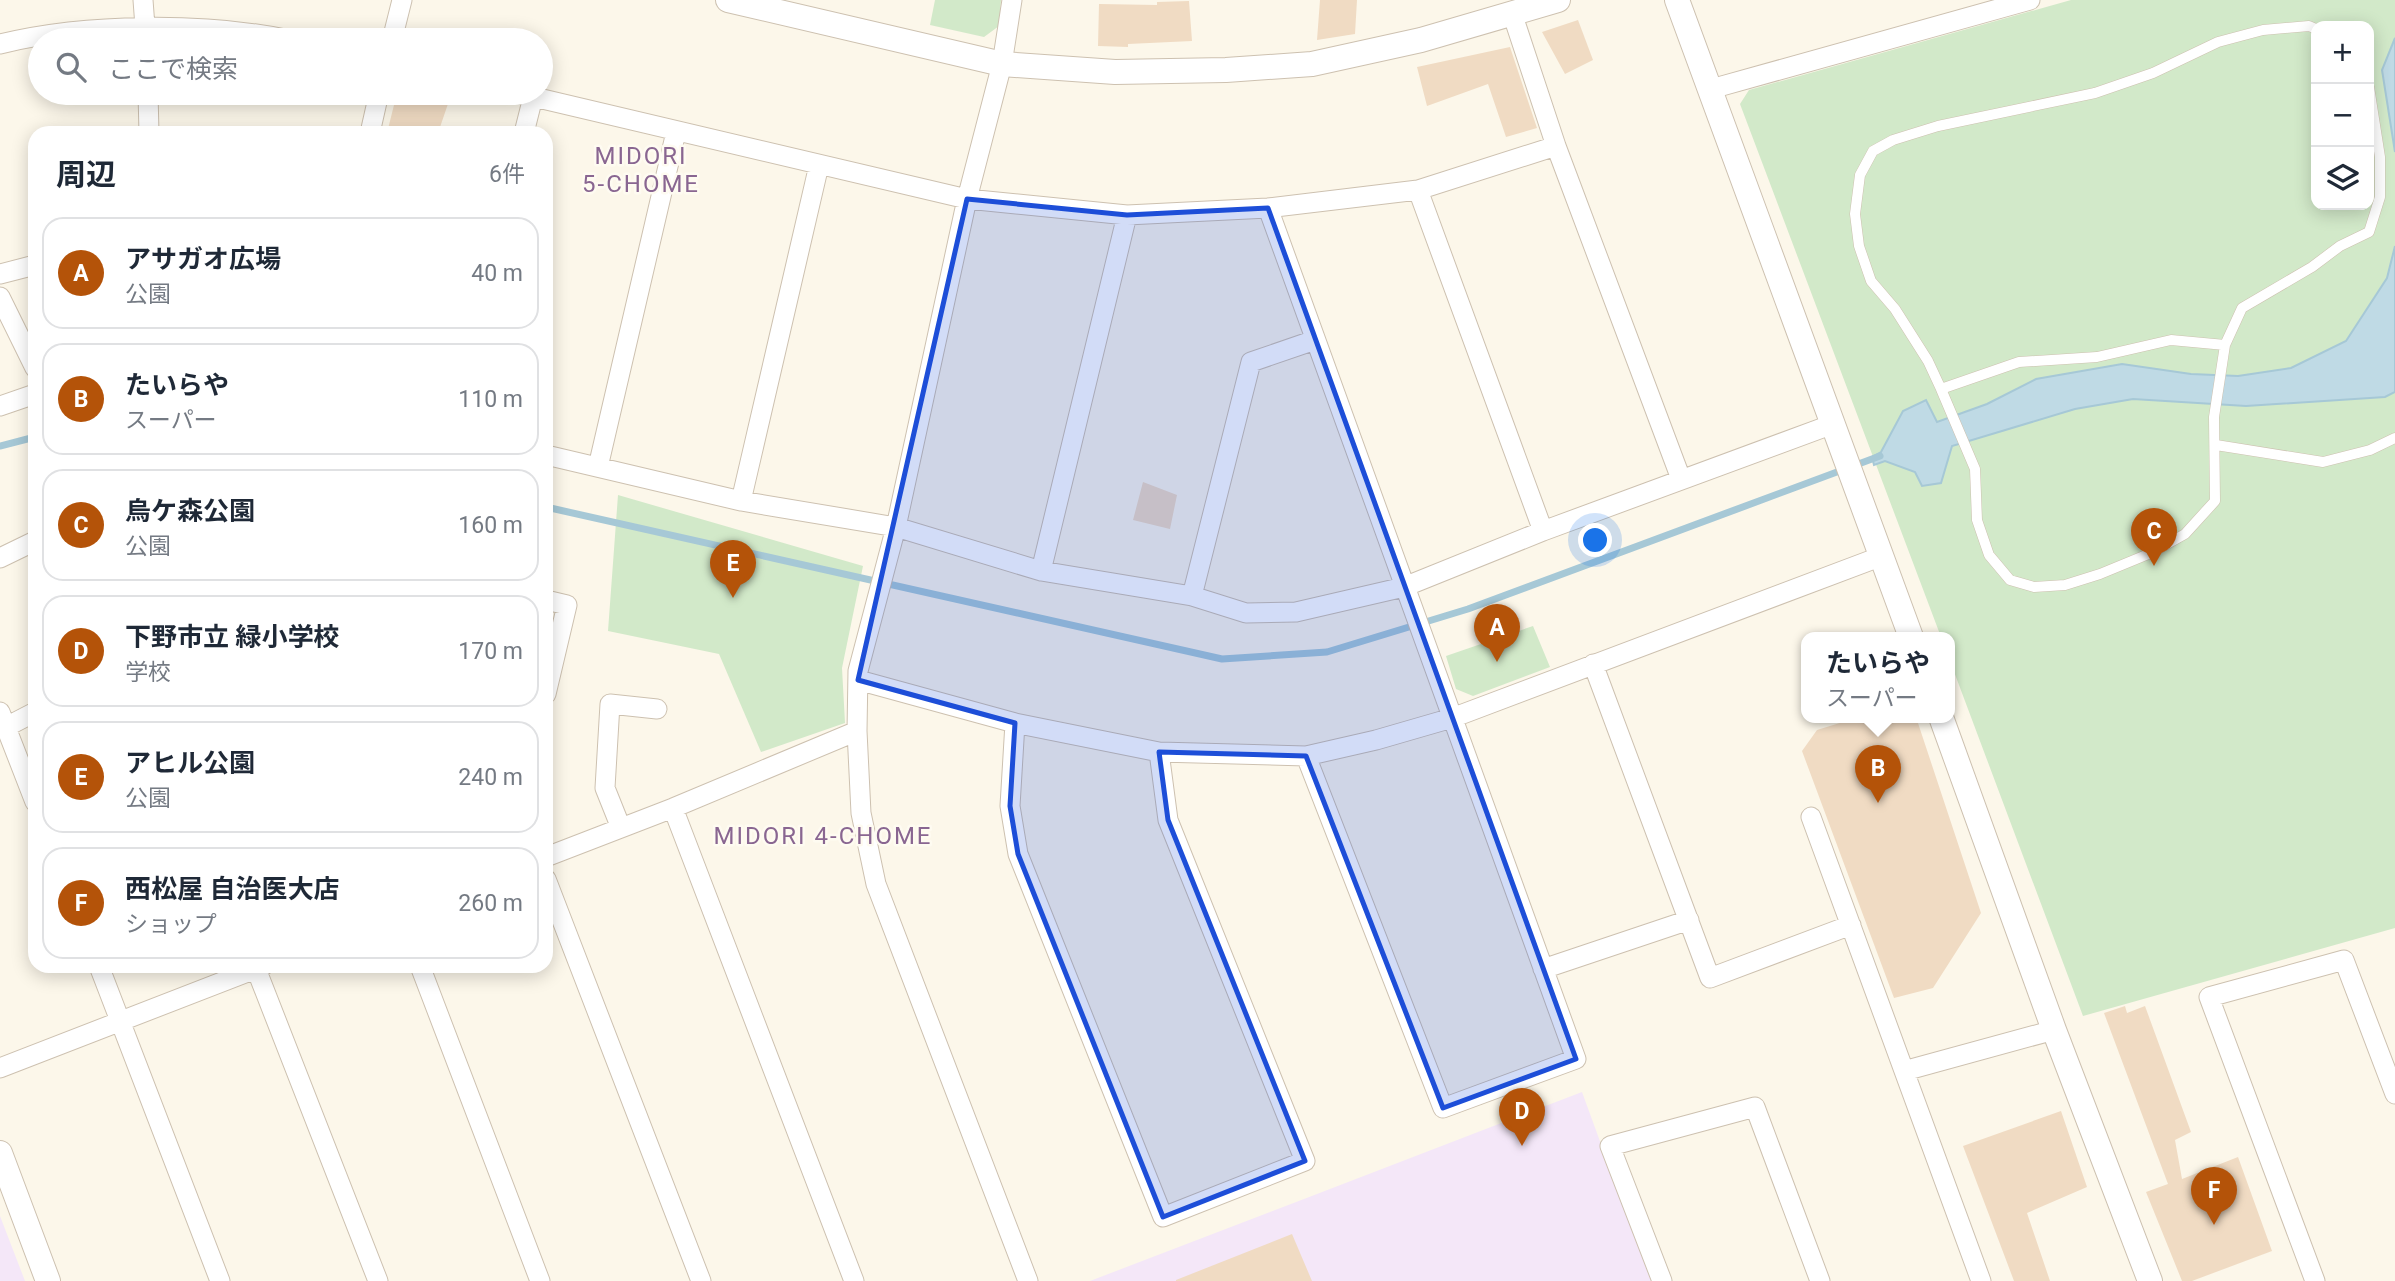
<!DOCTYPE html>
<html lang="ja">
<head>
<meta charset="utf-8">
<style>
	:root { --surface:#fff; --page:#f6f6f7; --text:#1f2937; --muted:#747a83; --line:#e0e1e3; --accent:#b45309 }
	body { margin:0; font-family:Roboto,"Noto Sans JP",sans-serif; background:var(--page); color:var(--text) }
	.controls { position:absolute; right:21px; top:21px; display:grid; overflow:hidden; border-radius:14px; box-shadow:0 4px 18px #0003 }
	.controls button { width:63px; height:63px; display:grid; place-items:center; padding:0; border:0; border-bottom:2px solid var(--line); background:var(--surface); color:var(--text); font:35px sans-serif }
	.you { position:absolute; left:1596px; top:541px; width:24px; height:24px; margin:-18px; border:5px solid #fff; border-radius:50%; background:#1a73e8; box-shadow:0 0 0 10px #1a73e833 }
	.badge { display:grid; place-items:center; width:46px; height:46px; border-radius:50%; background:var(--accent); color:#fff; font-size:23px; font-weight:700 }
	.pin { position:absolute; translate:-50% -58px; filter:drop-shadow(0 2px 4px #0008) }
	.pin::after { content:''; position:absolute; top:37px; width:24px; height:21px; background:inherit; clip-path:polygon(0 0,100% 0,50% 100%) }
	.popup { position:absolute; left:1801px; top:632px; width:154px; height:91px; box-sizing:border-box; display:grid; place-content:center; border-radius:14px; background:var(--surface); filter:drop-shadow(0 2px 5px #0005); font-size:23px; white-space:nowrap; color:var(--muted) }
	.popup b { font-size:26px; color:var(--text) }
	.popup::after { content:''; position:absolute; left:50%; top:100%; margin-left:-14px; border:14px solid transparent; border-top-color:var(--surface) }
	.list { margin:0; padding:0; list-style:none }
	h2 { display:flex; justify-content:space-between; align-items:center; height:91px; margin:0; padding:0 28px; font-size:30px }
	h2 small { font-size:23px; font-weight:400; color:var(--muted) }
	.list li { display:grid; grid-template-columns:46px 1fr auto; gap:21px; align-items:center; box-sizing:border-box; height:112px; margin:0 14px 14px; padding:0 14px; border:2px solid var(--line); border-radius:21px }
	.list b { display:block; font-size:26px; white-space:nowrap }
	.list p { margin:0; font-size:23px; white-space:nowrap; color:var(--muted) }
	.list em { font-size:23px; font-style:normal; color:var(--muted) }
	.icon { flex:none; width:38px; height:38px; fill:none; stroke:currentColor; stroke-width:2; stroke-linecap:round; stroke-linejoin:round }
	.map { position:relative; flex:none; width:2395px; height:1281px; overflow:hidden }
	.search { position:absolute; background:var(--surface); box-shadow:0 4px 18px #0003; left:28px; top:28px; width:525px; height:77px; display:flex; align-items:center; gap:18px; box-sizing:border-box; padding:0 24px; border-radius:38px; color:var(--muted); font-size:26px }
	.panel { position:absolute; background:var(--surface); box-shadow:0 4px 18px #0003; left:28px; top:126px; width:525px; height:847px; border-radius:21px }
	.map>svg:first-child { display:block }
	.education { fill:#f4e7f8 }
	.green { fill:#d2e9c9; fill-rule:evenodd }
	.water { fill:#bfdae5; stroke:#a6c8d6; stroke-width:2 }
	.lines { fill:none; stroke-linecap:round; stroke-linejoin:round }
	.stream { stroke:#a6c8d6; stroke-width:7 }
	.building { fill:#f0dbc3 }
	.service-casing { stroke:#cdc1b0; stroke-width:11 }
	.minor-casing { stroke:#cdc1b0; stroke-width:21 }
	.tertiary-casing { stroke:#cdc1b0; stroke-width:26 }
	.service { stroke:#fff; stroke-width:10 }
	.minor { stroke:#fff; stroke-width:19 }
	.tertiary { stroke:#fff; stroke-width:24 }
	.marked { fill:#1d4ed8; fill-opacity:0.2; stroke:#1d4ed8; stroke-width:5; stroke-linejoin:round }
	.labels { text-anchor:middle; stroke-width:5; stroke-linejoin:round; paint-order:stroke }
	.neighbourhood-label { font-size:24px; letter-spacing:2px; fill:#896691; stroke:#fefbf1 }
</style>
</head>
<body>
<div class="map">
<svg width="2395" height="1281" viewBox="0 0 2395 1281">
	<rect width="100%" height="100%" fill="#fcf7ea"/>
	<!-- education -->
	<path class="education" d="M 1582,1092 L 1651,1281 L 1090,1281 L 1304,1199 Z
		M 0,1216 L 25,1281 L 0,1281 Z"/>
	<!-- green -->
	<path class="green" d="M 935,0 L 1001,0 L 999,26 L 984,37 L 930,25 Z
		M 2071,0 L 2395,0 L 2395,928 L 2083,1016 L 1950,661 L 1950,637 L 1941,637 L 1740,104 L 1749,90 ZM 2316,26 L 2369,26 L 2369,205 L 2316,205 Z
		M 618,495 L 863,566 L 842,668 L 845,723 L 761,752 L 719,654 L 608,631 Z
		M 1533,626 L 1550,667 L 1473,696 L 1456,689 L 1446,656 Z"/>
	<!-- water -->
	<path class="water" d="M 2395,38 L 2395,152 L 2382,70 Z
		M 2395,246 L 2395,392 L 2385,397 L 2246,406 L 2133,399 L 2075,409 L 1952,446 L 1941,483 L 1922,486 L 1915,472 L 1885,461 L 1874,465 L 1872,457 L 1881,452 L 1903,411 L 1926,400 L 1937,422 L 1987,404 L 2036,379 L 2122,364 L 2191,374 L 2238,376 L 2291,368 L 2346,341 L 2387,278 Z"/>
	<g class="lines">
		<!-- stream -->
		<path class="stream" d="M 0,446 L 35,437
			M 546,507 L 1222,659 L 1327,652 L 1468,609 L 1880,456"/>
	</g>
	<!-- building -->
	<path class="building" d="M 1320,0 L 1357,0 L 1355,34 L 1317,40 Z
		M 1189,1 L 1192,41 L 1128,44 L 1128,47 L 1098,46 L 1099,4 L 1157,5 L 1157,2 Z
		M 1578,20 L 1593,60 L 1565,74 L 1542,32 Z
		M 1510,47 L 1537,128 L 1506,137 L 1488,84 L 1427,106 L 1417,67 Z
		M 397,93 L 429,93 L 450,98 L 438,133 L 387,133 Z
		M 1143,482 L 1177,495 L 1170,529 L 1133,520 Z
		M 1859,717 L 1916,717 L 1981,913 L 1933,988 L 1894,998 L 1802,751 L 1817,730 Z
		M 2125,1006 L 2127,1013 L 2145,1006 L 2191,1132 L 2175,1140 L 2182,1179 L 2238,1157 L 2272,1251 L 2192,1281 L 2182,1281 L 2146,1192 L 2168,1184 L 2104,1013 Z
		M 2061,1111 L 2087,1187 L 2027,1213 L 2050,1281 L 2014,1281 L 1963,1146 Z
		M 1292,1234 L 1312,1281 L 1176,1281 L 1176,1280 Z"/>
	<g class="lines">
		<defs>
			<path id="service" d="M 2316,29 L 2309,26 L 2263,30 L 2218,42 L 2153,73 L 2095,93 L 1938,126 L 1893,140 L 1873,151 L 1860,175 L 1855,214 L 1859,246 L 1871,281 L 1895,309 L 1928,361 L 1941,389 L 1975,469 L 1977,520 L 1989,555 L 2010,580 L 2034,587 L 2065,585 L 2100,574 L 2151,553 L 2185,534 L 2215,501 L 2214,417 L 2225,345 L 2242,308 L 2312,267 L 2340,246 L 2369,232 L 2380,197 L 2380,157 L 2369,87
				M 1941,389 L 2019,362 L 2097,357 L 2171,340 L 2225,345
				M 2216,445 L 2323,462 L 2370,450 L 2395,438"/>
			<path id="minor" d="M 143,0 L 146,40
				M 1012,0 L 1002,64 L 967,199 L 896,527 L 858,671 L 857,731 L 861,813 L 876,884 L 1028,1281
				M 1512,13 L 1556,146 L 1681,479
				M 392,40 L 402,0
				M 0,44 C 85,23 205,22 290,40
				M 1711,89 L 2030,0
				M 148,93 L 149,133
				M 517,93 L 967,199 L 1127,215 L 1268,208 L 1418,190 L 1556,146
				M 370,133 L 379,93
				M 524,133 L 533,97
				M 1418,190 L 1543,531
				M 1268,208 L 1576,1059 L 1443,1108 L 1306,756
				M 0,274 L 35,265
				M 0,297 L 35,368
				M 0,406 L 35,394
				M 546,455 L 741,501 L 896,527 L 1041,571 L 1192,596 L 1246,613 L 1296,612 L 1404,587 L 1543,531 L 1833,424
				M 598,467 L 676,132
				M 741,501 L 819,165
				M 0,558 L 35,541
				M 1041,571 L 1127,215
				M 1192,596 L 1251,362 L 1315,340
				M 546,600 L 567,605 L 546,694
				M 1593,664 L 1710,978 L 1851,925
				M 858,680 L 1015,723
				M 0,712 L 35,802
				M 6,727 L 35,712
				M 1159,752 L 1015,723 L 1010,806 L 1018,854 L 1163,1217 L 1305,1161 L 1168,820 L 1159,752 L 1306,756 L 1376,740 L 1452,718 L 1882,556
				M 673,808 L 854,1281
				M 1811,817 L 1981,1281
				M 621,828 L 605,788 L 610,704 L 657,709
				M 546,857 L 673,808 L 857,731
				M 546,879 L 701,1281
				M 99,966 L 220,1281
				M 255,966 L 378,1281
				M 420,966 L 540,1281
				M 1543,969 L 1689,920
				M 0,1068 L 263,966
				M 1904,1071 L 2054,1030
				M 1662,1281 L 1610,1146 L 1755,1107 L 1820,1281
				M 2315,1281 L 2209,997 L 2344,960 L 2395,1094"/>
			<path id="tertiary" d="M 728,0 L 1002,64 L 1115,72 L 1226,70 L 1312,64 L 1421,40 L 1558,0
				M 1677,0 L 1911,637
				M 1941,717 L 2054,1030 L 2150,1281
				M 0,1153 L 48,1281"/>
		</defs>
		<!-- service casing -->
		<use href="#service" class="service-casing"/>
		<!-- minor casing -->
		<use href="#minor" class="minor-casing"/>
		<!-- tertiary casing -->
		<use href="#tertiary" class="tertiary-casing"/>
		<!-- service -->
		<use href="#service" class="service"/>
		<!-- minor -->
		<use href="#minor" class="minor"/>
		<!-- tertiary -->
		<use href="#tertiary" class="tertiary"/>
	</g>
	<!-- marked area -->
	<path class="marked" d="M 967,199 L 1127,215 L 1268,208 L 1576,1059 L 1443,1108 L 1306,756 L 1159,752 L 1168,820 L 1305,1161 L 1163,1217 L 1018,854 L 1010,806 L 1015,723 L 858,680 Z"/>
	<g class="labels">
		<!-- neighbourhood labels -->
		<g class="neighbourhood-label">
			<text x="641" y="164">MIDORI<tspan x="641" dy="28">5-CHOME</tspan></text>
			<text x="823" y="844">MIDORI 4-CHOME</text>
		</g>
	</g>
</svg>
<div class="controls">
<button>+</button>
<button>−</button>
<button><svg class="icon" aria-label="layers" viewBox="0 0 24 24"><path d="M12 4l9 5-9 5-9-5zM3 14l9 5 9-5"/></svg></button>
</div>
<div class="you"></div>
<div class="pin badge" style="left:1497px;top:662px">A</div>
<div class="pin badge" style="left:1878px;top:803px">B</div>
<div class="popup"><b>たいらや</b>スーパー</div>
<div class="pin badge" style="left:2154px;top:566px">C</div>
<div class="pin badge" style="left:1522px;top:1146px">D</div>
<div class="pin badge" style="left:733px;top:598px">E</div>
<div class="pin badge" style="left:2214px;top:1225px">F</div>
<div class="search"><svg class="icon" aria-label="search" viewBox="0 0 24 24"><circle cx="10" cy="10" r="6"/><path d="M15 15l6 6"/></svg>ここで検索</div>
<section class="panel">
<h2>周辺<small>6件</small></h2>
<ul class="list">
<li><span class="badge">A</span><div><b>アサガオ広場</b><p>公園</p></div><em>40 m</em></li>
<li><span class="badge">B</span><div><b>たいらや</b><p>スーパー</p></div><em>110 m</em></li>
<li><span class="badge">C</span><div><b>烏ケ森公園</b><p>公園</p></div><em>160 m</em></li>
<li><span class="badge">D</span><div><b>下野市立 緑小学校</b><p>学校</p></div><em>170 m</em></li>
<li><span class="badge">E</span><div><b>アヒル公園</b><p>公園</p></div><em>240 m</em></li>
<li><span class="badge">F</span><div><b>西松屋 自治医大店</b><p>ショップ</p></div><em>260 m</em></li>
</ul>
</section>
</div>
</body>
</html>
